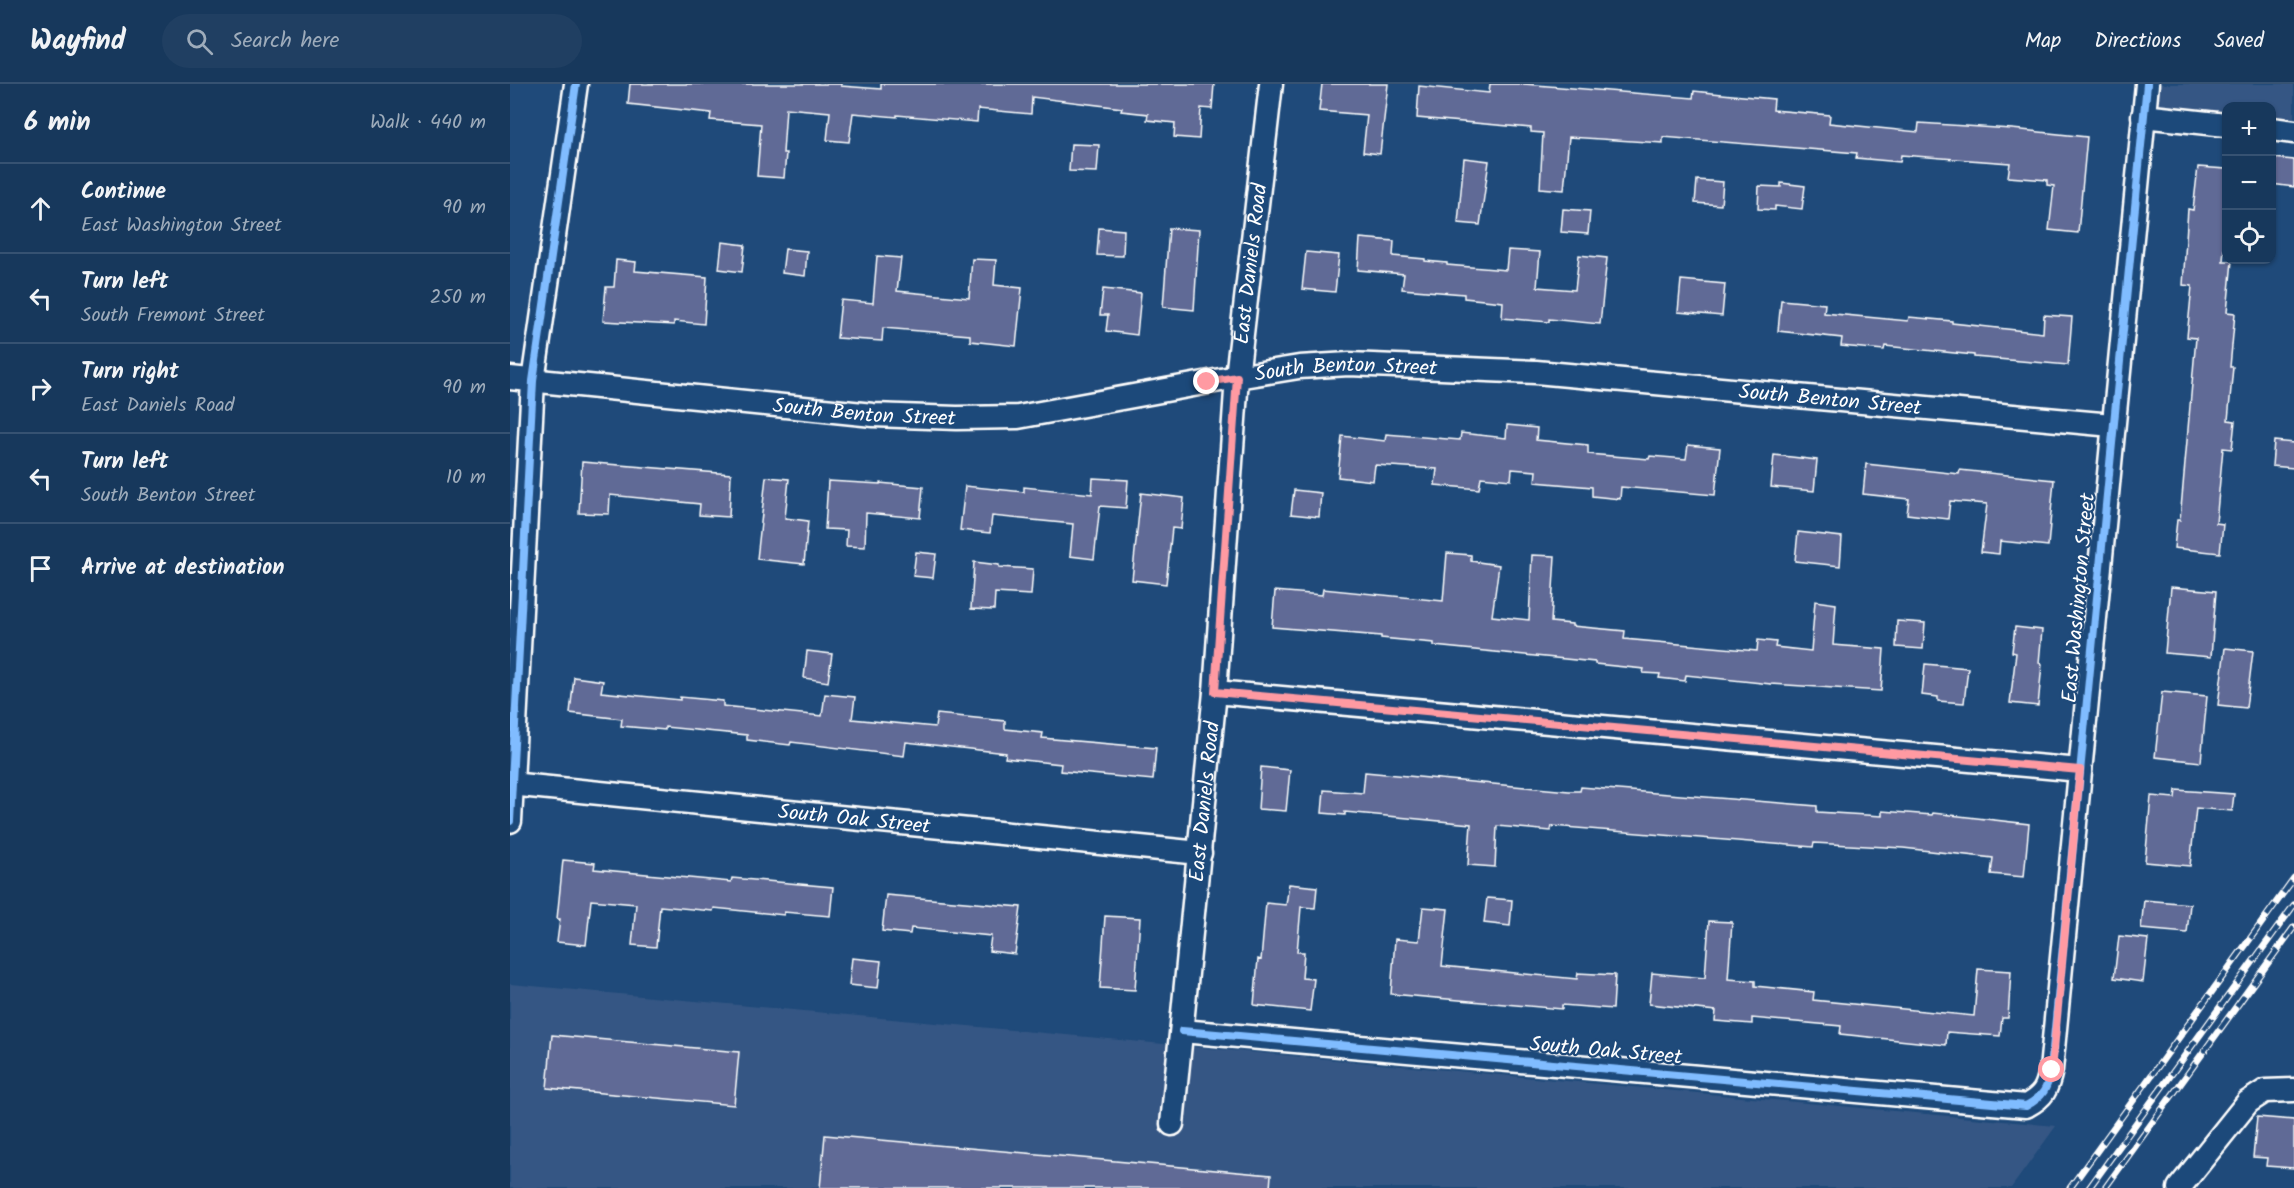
<!DOCTYPE html>
<html lang="en">
<head>
<meta charset="utf-8">
<style>
	:root { --surface:#17385c; --page:#203f62; --text:#f1f3f6; --muted:#9eacbb; --line:#365272 }
	body { margin:0; font-family:Kalam,sans-serif; background:var(--page); color:var(--text) }
	.controls { position:absolute; right:18px; top:18px; display:grid; overflow:hidden; border-radius:12px; box-shadow:0 2px 4px #0004 }
	.controls button { width:54px; height:54px; display:grid; place-items:center; padding:0; border:0; border-bottom:2px solid var(--line); background:var(--surface); color:var(--text); font:30px sans-serif }
	.stop { position:absolute; width:18px; height:18px; margin:-14px; border:4px solid #ff9aa2; border-radius:50%; background:#fff }
	.stop.end { background:#ff9aa2; border-color:#fff; box-shadow:0 2px 6px #0008 }
	.list { margin:0; padding:0; list-style:none }
	h2 { display:flex; justify-content:space-between; align-items:center; height:78px; margin:0; padding:0 24px; font-size:26px }
	h2 small { font-size:20px; font-weight:400; color:var(--muted) }
	.list li { display:grid; grid-template-columns:39px 1fr auto; gap:18px; align-items:center; box-sizing:border-box; height:90px; padding:0 24px; border-top:2px solid var(--line) }
	.list b { display:block; font-size:22px; white-space:nowrap }
	.list p { margin:0; font-size:20px; white-space:nowrap; color:var(--muted) }
	.list em { font-size:20px; font-style:normal; color:var(--muted) }
	.icon { flex:none; width:33px; height:33px; fill:none; stroke:currentColor; stroke-width:2; stroke-linecap:round; stroke-linejoin:round }
	.map { position:relative; flex:none; width:1784px; height:1104px; overflow:hidden }
	header { display:flex; align-items:center; gap:36px; box-sizing:border-box; height:84px; padding:0 30px; background:var(--surface); border-bottom:2px solid var(--line) }
	header strong { font-size:28px }
	nav { display:flex; gap:33px; margin-inline-start:auto; font-size:21px }
	.search { width:420px; height:54px; background:var(--page); display:flex; align-items:center; gap:15px; box-sizing:border-box; padding:0 21px; border-radius:33px; color:var(--muted); font-size:22px }
	main { display:flex }
	aside { flex:1; background:var(--surface) }
	.map>svg:first-child { display:block }
	.built { fill:#365784 }
	.building { fill:#606b96; stroke:#fff; stroke-width:1.5 }
	.lines { fill:none; stroke-linecap:round; stroke-linejoin:round }
	.minor-casing { stroke:#fff; stroke-width:27 }
	.minor { stroke:#1f4a7a; stroke-width:22 }
	.rail-casing { stroke:#fff; stroke-width:7 }
	.rail { stroke:#1f4a7a; stroke-width:4.5; stroke-dasharray:14; stroke-linecap:butt }
	.cycleway-casing { stroke:#1f4a7a; stroke-width:11 }
	.cycleway { stroke:#80bcff; stroke-width:8 }
	.route { stroke:#ff9aa2; stroke-width:8 }
	.labels { text-anchor:middle; stroke-width:4.5; stroke-linejoin:round; paint-order:stroke }
	.street-label { font-size:21px; fill:#fff; stroke:#1f4a7a }
</style>
</head>
<body>
<header>
<strong>Wayfind</strong>
<div class="search"><svg class="icon" aria-label="search" viewBox="0 0 24 24"><circle cx="10" cy="10" r="6"/><path d="M15 15l6 6"/></svg>Search here</div>
<nav><a>Map</a><a>Directions</a><a>Saved</a></nav>
</header>
<main>
<aside>
<h2>6 min<small>Walk · 440 m</small></h2>
<ul class="list">
<li><svg class="icon" aria-label="ahead" viewBox="0 0 24 24"><path d="M12 20V5M6 11l6-6 6 6"/></svg><div><b>Continue</b><p>East Washington Street</p></div><em>90 m</em></li>
<li><svg class="icon" aria-label="left" viewBox="0 0 24 24"><path d="M17 20v-9H6M10 6l-5 5 5 5"/></svg><div><b>Turn left</b><p>South Fremont Street</p></div><em>250 m</em></li>
<li><svg class="icon" aria-label="right" viewBox="0 0 24 24"><path d="M7 20v-9h11M14 6l5 5-5 5"/></svg><div><b>Turn right</b><p>East Daniels Road</p></div><em>90 m</em></li>
<li><svg class="icon" aria-label="left" viewBox="0 0 24 24"><path d="M17 20v-9H6M10 6l-5 5 5 5"/></svg><div><b>Turn left</b><p>South Benton Street</p></div><em>10 m</em></li>
<li><svg class="icon" aria-label="arrive" viewBox="0 0 24 24"><path d="M6 21V4h12l-3 4 3 4H6"/></svg><div><b>Arrive at destination</b></div></li>
</ul>
</aside>
<div class="map">
<svg width="1784" height="1104" viewBox="0 0 1784 1104">
	<rect width="100%" height="100%" fill="#1f4a7a"/>
	<filter id="ink" filterUnits="userSpaceOnUse"><feTurbulence type="fractalNoise" baseFrequency=".0167" numOctaves="2"/><feDisplacementMap in="SourceGraphic" scale="12" xChannelSelector="R" yChannelSelector="G"/><feConvolveMatrix kernelMatrix="1 2 1 2 8 2 1 2 1" color-interpolation-filters="sRGB"/></filter>
	<g filter="url(#ink)">
		<!-- built -->
		<path class="built" d="M 1637,0 L 1784,0 L 1784,48 L 1762,45 L 1762,22 L 1716,22 L 1716,41 L 1633,32 Z
			M 0,900 L 1546,1042 L 1501,1104 L 0,1104 Z"/>
		<!-- building -->
		<path class="building" d="M 120,0 L 331,0 L 331,2 L 371,5 L 371,0 L 704,0 L 702,25 L 691,24 L 689,55 L 664,53 L 665,39 L 637,36 L 638,30 L 611,27 L 612,24 L 522,13 L 521,30 L 468,25 L 467,38 L 387,31 L 387,33 L 343,29 L 339,58 L 317,56 L 320,28 L 276,24 L 273,69 L 276,69 L 274,94 L 247,92 L 251,40 L 200,36 L 201,29 L 118,20 Z
			M 812,0 L 878,0 L 870,70 L 853,68 L 857,31 L 809,27 Z
			M 980,0 L 1014,0 L 1183,14 L 1184,7 L 1212,10 L 1264,15 L 1263,26 L 1320,31 L 1319,39 L 1408,48 L 1409,39 L 1502,45 L 1577,53 L 1568,149 L 1539,146 L 1544,102 L 1537,101 L 1537,96 L 1498,93 L 1500,79 L 1391,71 L 1390,78 L 1346,74 L 1347,69 L 1153,53 L 1153,59 L 1059,53 L 1054,106 L 1030,104 L 1033,49 L 1021,48 L 1021,44 L 907,34 L 909,2 L 979,9 Z
			M 561,60 L 589,61 L 587,88 L 559,87 Z
			M 954,74 L 979,77 L 970,141 L 948,139 Z
			M 1763,74 L 1784,76 L 1784,103 L 1761,100 Z
			M 1688,83 L 1716,85 L 1716,137 L 1713,177 L 1722,177 L 1717,228 L 1725,229 L 1720,283 L 1723,283 L 1718,336 L 1725,337 L 1722,365 L 1713,364 L 1706,439 L 1713,440 L 1710,469 L 1664,464 L 1667,436 L 1670,436 L 1686,254 L 1677,253 L 1682,202 L 1673,201 L 1678,125 L 1683,126 Z
			M 1187,96 L 1213,98 L 1211,121 L 1185,119 Z
			M 1271,99 L 1295,102 L 1292,125 L 1265,122 L 1265,126 L 1248,125 L 1249,102 L 1271,103 Z
			M 1053,125 L 1080,127 L 1078,150 L 1051,148 Z
			M 589,144 L 614,146 L 613,172 L 587,171 Z
			M 659,144 L 689,146 L 684,226 L 653,223 Z
			M 850,154 L 884,157 L 883,172 L 915,175 L 915,177 L 937,179 L 937,181 L 996,186 L 998,166 L 1030,168 L 1027,203 L 1065,206 L 1069,171 L 1097,174 L 1090,240 L 1039,235 L 1039,238 L 992,234 L 993,218 L 954,214 L 954,210 L 892,205 L 894,190 L 848,186 Z
			M 212,158 L 235,161 L 232,188 L 209,185 Z
			M 275,165 L 297,167 L 295,192 L 272,189 Z
			M 796,168 L 829,171 L 825,208 L 792,205 Z
			M 367,172 L 391,174 L 387,207 L 459,214 L 462,175 L 486,176 L 484,201 L 512,204 L 506,262 L 460,257 L 460,251 L 373,244 L 372,257 L 327,254 L 331,216 L 363,219 Z
			M 106,176 L 126,178 L 125,187 L 197,193 L 194,240 L 164,237 L 164,241 L 93,237 L 96,203 L 104,203 Z
			M 1171,196 L 1215,200 L 1212,232 L 1168,228 Z
			M 593,205 L 631,209 L 627,251 L 596,247 L 598,231 L 590,231 Z
			M 1271,216 L 1315,220 L 1314,229 L 1398,237 L 1399,233 L 1442,237 L 1442,239 L 1533,249 L 1534,231 L 1562,233 L 1558,281 L 1464,273 L 1464,271 L 1375,262 L 1374,266 L 1331,262 L 1332,254 L 1268,247 Z
			M 997,341 L 1027,344 L 1026,356 L 1078,361 L 1078,370 L 1139,375 L 1140,372 L 1176,375 L 1178,361 L 1210,364 L 1205,411 L 1111,403 L 1110,415 L 1082,412 L 1082,403 L 1025,398 L 1026,387 L 1002,385 L 1001,396 L 971,393 L 969,405 L 925,401 L 927,385 L 865,381 L 863,397 L 828,393 L 832,352 L 875,357 L 876,350 L 950,356 L 951,349 L 996,354 Z
			M 1764,357 L 1784,359 L 1784,384 L 1762,382 Z
			M 1264,371 L 1307,376 L 1304,407 L 1261,403 Z
			M 72,378 L 221,390 L 219,433 L 189,431 L 190,420 L 100,411 L 99,430 L 69,429 Z
			M 1356,380 L 1449,390 L 1450,386 L 1544,396 L 1538,462 L 1490,457 L 1489,470 L 1471,468 L 1477,420 L 1440,417 L 1438,435 L 1397,430 L 1399,415 L 1353,410 Z
			M 256,393 L 279,395 L 275,434 L 298,437 L 294,480 L 247,475 Z
			M 583,394 L 618,396 L 616,424 L 590,422 L 584,475 L 560,472 L 563,440 L 482,432 L 480,449 L 450,446 L 455,402 L 514,408 L 514,403 L 582,410 Z
			M 318,397 L 370,400 L 370,399 L 413,403 L 410,434 L 356,429 L 355,463 L 336,462 L 337,446 L 315,445 Z
			M 784,406 L 811,409 L 809,433 L 781,430 Z
			M 631,409 L 674,414 L 671,445 L 662,444 L 656,500 L 622,496 Z
			M 1288,448 L 1332,453 L 1330,482 L 1285,477 Z
			M 406,468 L 426,470 L 423,494 L 403,492 Z
			M 937,469 L 961,471 L 961,477 L 989,481 L 982,532 L 1019,536 L 1022,471 L 1045,472 L 1041,538 L 1062,540 L 1062,542 L 1115,547 L 1114,555 L 1247,567 L 1248,556 L 1266,558 L 1265,563 L 1301,567 L 1305,517 L 1326,520 L 1323,561 L 1374,565 L 1371,607 L 1261,600 L 1176,591 L 1175,597 L 1149,594 L 1150,590 L 1133,589 L 1134,585 L 1085,580 L 1085,578 L 924,562 L 924,559 L 871,554 L 871,552 L 762,543 L 765,507 L 812,511 L 813,505 L 933,517 Z
			M 464,478 L 489,481 L 489,483 L 523,485 L 521,511 L 485,509 L 484,526 L 461,525 Z
			M 1661,503 L 1706,507 L 1701,573 L 1655,569 Z
			M 1387,537 L 1415,539 L 1413,565 L 1386,563 Z
			M 1505,543 L 1532,546 L 1529,579 L 1532,580 L 1528,622 L 1500,619 L 1506,569 L 1502,568 Z
			M 1715,564 L 1743,567 L 1736,624 L 1708,621 Z
			M 297,567 L 322,570 L 318,598 L 294,594 Z
			M 1415,580 L 1458,584 L 1454,619 L 1428,617 L 1428,613 L 1412,611 Z
			M 64,593 L 93,597 L 91,608 L 170,616 L 170,613 L 213,617 L 213,622 L 312,632 L 315,610 L 345,613 L 342,635 L 425,643 L 427,630 L 495,637 L 495,645 L 533,649 L 532,654 L 646,664 L 643,696 L 550,687 L 551,680 L 495,674 L 496,669 L 396,658 L 394,672 L 281,658 L 280,661 L 237,656 L 237,651 L 155,643 L 155,646 L 111,642 L 112,635 L 60,629 Z
			M 1652,608 L 1697,612 L 1691,678 L 1645,673 Z
			M 751,683 L 780,686 L 776,727 L 748,725 Z
			M 855,688 L 1059,707 L 1070,707 L 1071,703 L 1307,722 L 1307,728 L 1372,732 L 1372,727 L 1422,731 L 1423,729 L 1519,740 L 1514,793 L 1481,790 L 1483,774 L 1393,764 L 1304,759 L 1303,763 L 1042,742 L 1041,747 L 987,742 L 985,783 L 958,781 L 961,740 L 835,728 L 835,731 L 812,729 L 814,706 L 853,709 Z
			M 1666,706 L 1724,710 L 1722,727 L 1686,724 L 1680,782 L 1635,778 L 1641,712 L 1665,714 Z
			M 53,776 L 85,779 L 84,785 L 221,798 L 222,794 L 323,803 L 320,832 L 274,828 L 274,831 L 204,824 L 203,827 L 150,822 L 146,863 L 122,861 L 126,820 L 81,816 L 76,861 L 47,858 L 50,835 L 47,835 Z
			M 779,800 L 807,803 L 805,824 L 791,823 L 787,868 L 794,868 L 792,894 L 804,895 L 800,927 L 744,921 L 748,875 L 751,876 L 756,819 L 776,821 Z
			M 376,811 L 511,823 L 505,870 L 479,867 L 481,852 L 401,844 L 400,850 L 372,847 Z
			M 977,814 L 1002,816 L 1000,842 L 974,839 Z
			M 1634,816 L 1680,820 L 1677,849 L 1631,845 Z
			M 913,823 L 938,825 L 932,882 L 1067,895 L 1068,889 L 1105,891 L 1103,925 L 1052,921 L 1052,925 L 881,910 L 885,855 L 909,857 Z
			M 595,832 L 630,834 L 625,906 L 590,904 Z
			M 1199,837 L 1222,838 L 1218,895 L 1245,897 L 1245,902 L 1304,908 L 1303,916 L 1464,932 L 1468,885 L 1501,887 L 1498,934 L 1492,934 L 1490,952 L 1437,948 L 1436,961 L 1330,950 L 1331,942 L 1242,934 L 1242,940 L 1205,937 L 1206,927 L 1139,920 L 1142,889 L 1195,894 Z
			M 1609,852 L 1638,855 L 1633,898 L 1604,894 Z
			M 342,874 L 371,877 L 368,904 L 339,901 Z
			M 42,951 L 229,968 L 224,1021 L 37,1004 Z
			M 1747,1033 L 1784,1036 L 1784,1084 L 1756,1082 L 1757,1074 L 1743,1073 Z
			M 315,1051 L 761,1091 L 760,1104 L 310,1104 Z"/>
		<g class="lines">
			<defs>
				<g id="minor">
					<path d="M 1633,32 L 1716,41"/>
					<path d="M 1762,45 L 1784,48"/>
					<path id="s1" d="M 0,294 L 363,331 L 447,334 L 508,333 L 727,293 L 789,283 L 839,280 L 1026,288 L 1602,341"/>
					<path d="M 705,608 L 1570,686"/>
					<path id="s2" d="M 0,700 L 690,769"/>
					<path d="M 0,737 L 23,297 L 66,0"/>
					<path d="M 672,947 L 1516,1022 C 1534,1012 1537,1005 1541,986 L 1637,0"/>
					<path id="s3" d="M 662,1040 L 705,608 L 727,293 L 761,0"/>
					<path d="M 1669,1104 L 1738,1018 L 1755,1007 L 1784,1006"/>
				</g>
			</defs>
			<!-- minor casing -->
			<use href="#minor" class="minor-casing"/>
			<!-- minor -->
			<use href="#minor" class="minor"/>
			<defs>
				<path id="rail" d="M 1560,1104 L 1784,794
					M 1579,1104 L 1784,821
					M 1595,1104 L 1784,843"/>
			</defs>
			<!-- rail casing -->
			<use href="#rail" class="rail-casing"/>
			<!-- rail -->
			<use href="#rail" class="rail"/>
			<defs>
				<path id="cycleway" d="M 0,737 L 23,297 L 66,0
					M 672,947 L 1516,1022 C 1534,1012 1537,1005 1541,986 L 1637,0"/>
			</defs>
			<!-- cycleway casing -->
			<use href="#cycleway" class="cycleway-casing"/>
			<!-- cycleway -->
			<use href="#cycleway" class="cycleway"/>
		</g>
	</g>
	<g class="lines" filter="url(#ink)">
		<!-- route -->
		<path class="route" d="M 697,298 L 727,293 L 705,608 L 1570,686 L 1542,986"/>
	</g>
	<g class="labels">
		<!-- street labels -->
		<g class="street-label">
			<text dy="7" stroke="none"><textPath href="#s3" startOffset="864">East Daniels Road</textPath></text>
			<text dy="7" stroke="none"><textPath href="#s1" startOffset="842">South Benton Street</textPath></text>
			<text dy="7" stroke="none"><textPath href="#s1" startOffset="1328">South Benton Street</textPath></text>
			<text dy="7" stroke="none"><textPath href="#s1" startOffset="356">South Benton Street</textPath></text>
			<text transform="translate(1568 514) rotate(-85)" y="7">East Washington Street</text>
			<text dy="7" stroke="none"><textPath href="#s3" startOffset="324">East Daniels Road</textPath></text>
			<text dy="7" stroke="none"><textPath href="#s2" startOffset="346">South Oak Street</textPath></text>
			<text transform="translate(1096 966) rotate(5)" y="7">South Oak Street</text>
		</g>
	</g>
</svg>
<div class="controls">
<button>+</button>
<button>−</button>
<button><svg class="icon" aria-label="locate" viewBox="0 0 24 24"><circle cx="12" cy="12" r="6"/><path d="M12 2v4M12 18v4M2 12h4M18 12h4"/></svg></button>
</div>
<div class="stop" style="left:1542px;top:986px"></div>
<div class="stop end" style="left:697px;top:298px"></div>
</div>
</main>
</body>
</html>
